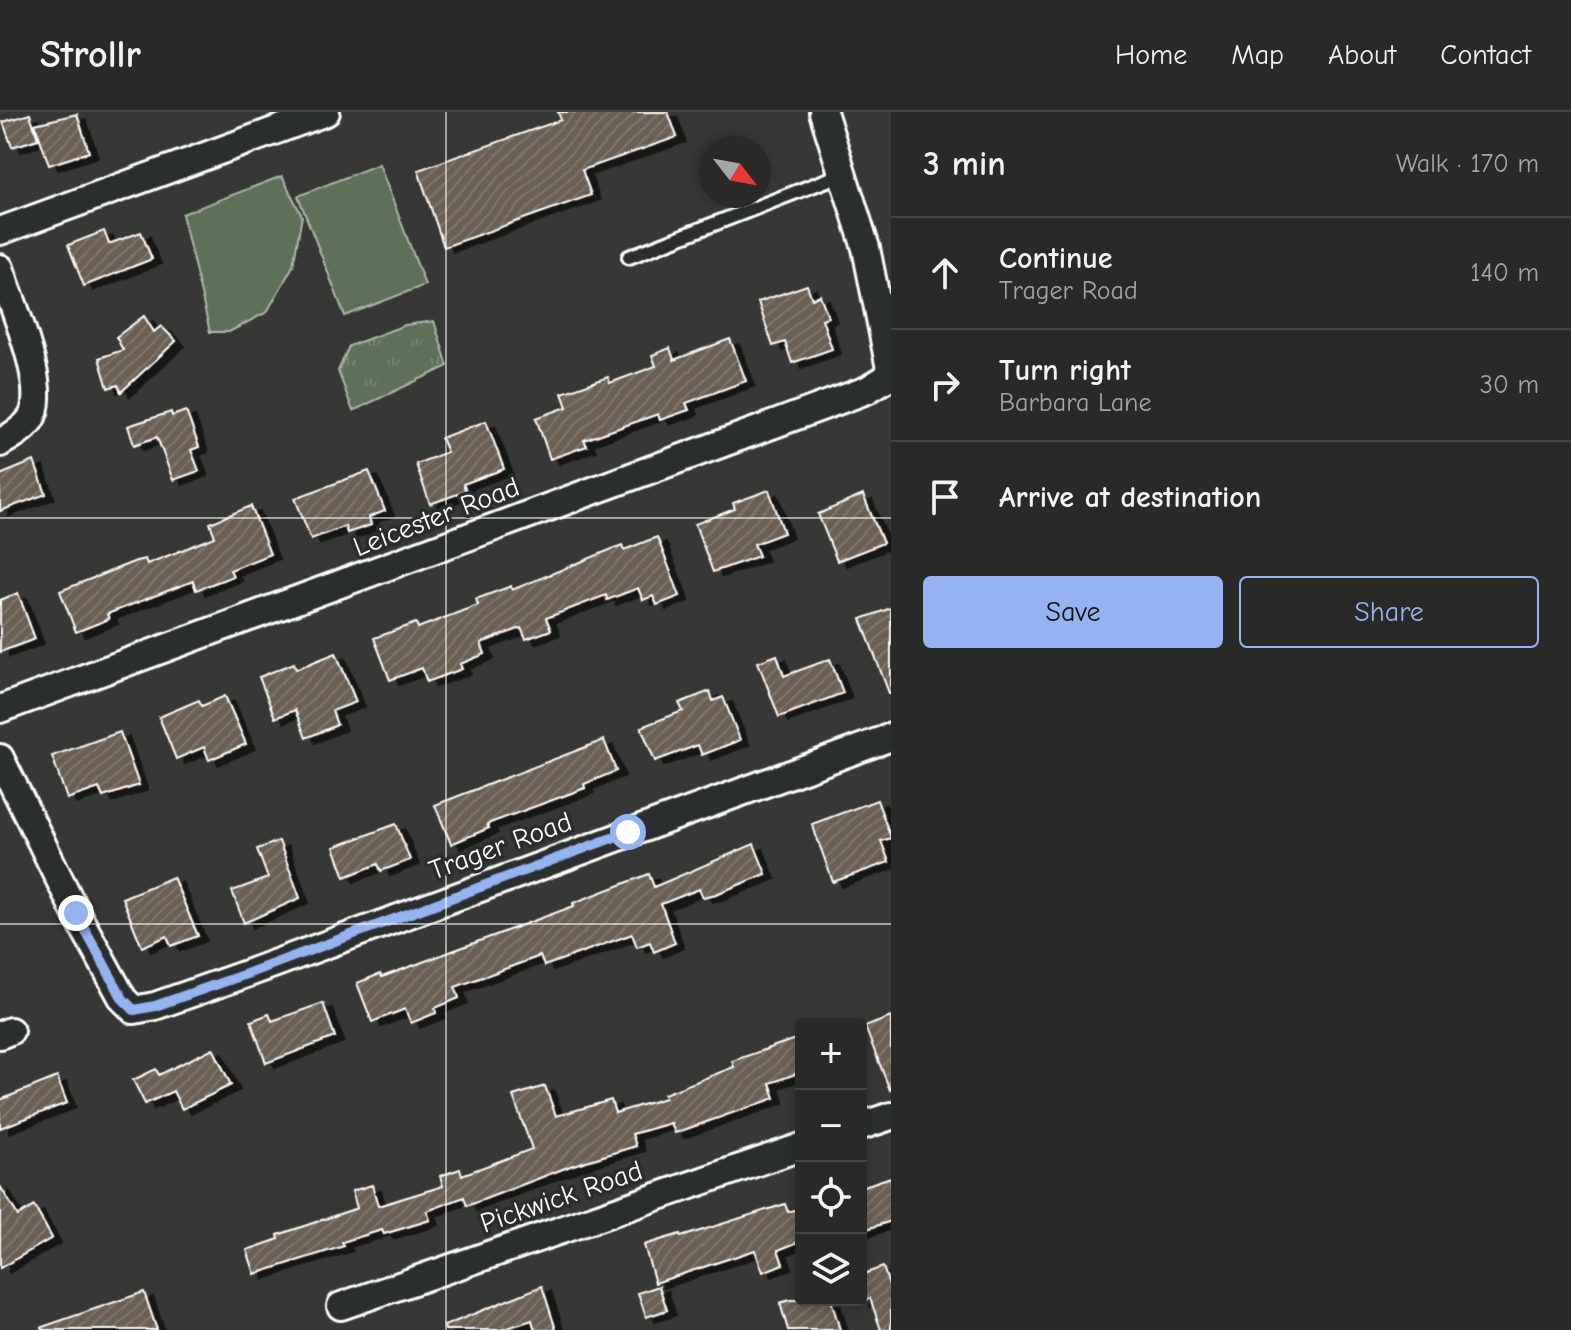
<!DOCTYPE html>
<html lang="en">
<head>
<meta charset="utf-8">
<style>
	:root { --surface:#292928; --page:#353534; --text:#f1f3f6; --muted:#a5a6a8; --line:#454545; --accent:#95b2f1 }
	body { margin:0; font-family:"Comic Neue",sans-serif; background:var(--page); color:var(--text) }
	.controls { position:absolute; right:24px; bottom:24px; display:grid; overflow:hidden; border-radius:8px; box-shadow:0 4px 12px #0003 }
	.controls button { width:72px; height:72px; display:grid; place-items:center; padding:0; border:0; border-bottom:2px solid var(--line); background:var(--surface); color:var(--text); font:40px sans-serif }
	.compass { position:absolute; left:699px; top:24px; width:72px; height:72px; border-radius:50%; background:var(--surface); box-shadow:0 4px 12px #0003; rotate:121deg }
	.stop { position:absolute; width:24px; height:24px; margin:-18px; border:6px solid #95b2f1; border-radius:50%; background:#fff }
	.stop.end { background:#95b2f1; border-color:#fff; box-shadow:0 2px 8px #0008 }
	.list { margin:0; padding:0; list-style:none }
	h2 { display:flex; justify-content:space-between; align-items:center; height:104px; margin:0; padding:0 32px; font-size:34px }
	h2 small { font-size:26px; font-weight:400; color:var(--muted) }
	.list li { display:grid; grid-template-columns:52px 1fr auto; gap:24px; align-items:center; box-sizing:border-box; height:112px; padding:0 32px; border-top:2px solid var(--line) }
	.list b { display:block; font-size:30px; white-space:nowrap }
	.list p { margin:0; font-size:26px; white-space:nowrap; color:var(--muted) }
	.list em { font-size:26px; font-style:normal; color:var(--muted) }
	.actions { display:flex; gap:16px; padding:24px 32px }
	.actions a { flex:1; padding:18px 0; border:2px solid var(--accent); border-radius:8px; text-align:center; font-size:28px; color:var(--accent) }
	.actions .main { background:var(--accent); color:#111 }
	.icon { flex:none; width:44px; height:44px; fill:none; stroke:currentColor; stroke-width:2; stroke-linecap:round; stroke-linejoin:round }
	.map { position:relative; flex:none; width:891px; height:1218px; overflow:hidden }
	header { display:flex; align-items:center; gap:48px; box-sizing:border-box; height:112px; padding:0 40px; background:var(--surface); border-bottom:2px solid var(--line) }
	header strong { font-size:38px }
	nav { display:flex; gap:44px; margin-inline-start:auto; font-size:28px }
	main { display:flex }
	aside { flex:1; background:var(--surface) }
	.map>svg:first-child { display:block }
	.park { fill:url(#park-tufts); stroke:#aeb8ac; stroke-width:2 }
	.garden { fill:#5e7059; stroke:#aeb8ac; stroke-width:2 }
	.building { fill:url(#building-hatch); stroke:#fff; stroke-width:2; filter:url(#shadow) }
	.lines { fill:none; stroke-linecap:round; stroke-linejoin:round }
	.service-casing { stroke:#fff; stroke-width:18 }
	.minor-casing { stroke:#fff; stroke-width:32 }
	.service { stroke:#2a2d2e; stroke-width:12 }
	.minor { stroke:#2a2d2e; stroke-width:26 }
	.route { stroke:#95b2f1; stroke-width:10 }
	.grid { fill:none; stroke:#fff; stroke-width:2; stroke-opacity:0.55 }
	.labels { text-anchor:middle; stroke-width:7; stroke-linejoin:round; paint-order:stroke }
	.street-label { font-size:28px; fill:#fff; stroke:#2a2d2e }
</style>
</head>
<body>
<header>
<strong>Strollr</strong>
<nav><a>Home</a><a>Map</a><a>About</a><a>Contact</a></nav>
</header>
<main>
<div class="map">
<svg width="891" height="1218" viewBox="0 0 891 1218">
	<defs>
		<pattern id="park-tufts" width="24" height="20" patternUnits="userSpaceOnUse" patternTransform="scale(2)"><rect width="24" height="20" fill="#5e7059"/><path d="M3 7l-1-3M5 7V3M7 7l1-3M15 17l-1-3M17 17v-4M19 17l1-3" fill="none" stroke="#768572"/></pattern>
		<pattern id="building-hatch" width="6" height="6" patternUnits="userSpaceOnUse" patternTransform="scale(2)"><rect width="6" height="6" fill="#6b5e52"/><path d="M-1 1l2-2M0 6l6-6M5 7l2-2" fill="none" stroke="#81766c"/></pattern>
		<filter id="shadow"><feDropShadow dx="9" dy="5" stdDeviation="0" flood-color="#0009"/></filter>
	</defs>
	<rect width="100%" height="100%" fill="#373735"/>
	<filter id="ink" filterUnits="userSpaceOnUse"><feTurbulence type="fractalNoise" baseFrequency=".0125" numOctaves="2"/><feDisplacementMap in="SourceGraphic" scale="16" xChannelSelector="R" yChannelSelector="G"/><feConvolveMatrix kernelMatrix="1 2 1 2 8 2 1 2 1" color-interpolation-filters="sRGB"/></filter>
	<g filter="url(#ink)">
		<!-- park -->
		<path class="park" d="M 434,209 L 448,254 L 353,299 L 338,259 L 349,234 L 405,213 Z"/>
		<!-- garden -->
		<path class="garden" d="M 379,52 L 425,173 L 345,204 L 298,84 Z
			M 282,64 L 302,104 L 293,154 L 267,200 L 229,220 L 210,220 L 182,102 Z"/>
		<!-- building -->
		<path class="building" d="M 558,0 L 668,0 L 677,25 L 582,58 L 591,83 L 444,135 L 418,58 L 561,8 Z
			M 30,2 L 38,27 L 12,35 L 3,10 Z
			M 77,2 L 89,40 L 49,53 L 35,12 Z
			M 104,119 L 109,132 L 141,120 L 152,147 L 84,174 L 68,133 Z
			M 807,173 L 812,187 L 820,183 L 828,205 L 822,207 L 832,237 L 792,251 L 785,230 L 773,234 L 758,190 Z
			M 144,204 L 154,220 L 161,214 L 176,229 L 121,280 L 118,273 L 108,276 L 99,246 L 123,238 L 116,225 Z
			M 730,227 L 746,269 L 686,291 L 689,298 L 660,308 L 658,302 L 584,328 L 587,334 L 550,347 L 536,306 L 567,295 L 562,281 L 608,265 L 610,271 L 656,254 L 652,243 L 670,236 L 674,248 Z
			M 186,299 L 199,335 L 191,338 L 199,359 L 173,368 L 157,325 L 134,333 L 128,314 L 171,300 L 172,304 Z
			M 486,309 L 504,357 L 463,372 L 466,379 L 430,392 L 416,352 L 447,340 L 441,326 Z
			M 34,349 L 46,382 L 0,399 L 0,363 Z
			M 369,359 L 385,399 L 369,405 L 371,413 L 347,421 L 345,414 L 311,427 L 295,386 Z
			M 769,378 L 784,421 L 754,432 L 759,444 L 713,460 L 695,412 L 735,397 L 733,391 Z
			M 863,383 L 883,431 L 837,449 L 818,402 Z
			M 251,394 L 270,442 L 230,458 L 233,464 L 196,478 L 193,469 L 107,502 L 109,507 L 76,520 L 60,479 L 136,449 L 145,447 L 147,452 L 215,425 L 210,411 Z
			M 657,425 L 680,484 L 657,493 L 653,484 L 643,488 L 638,476 L 607,488 L 606,483 L 546,506 L 551,518 L 526,527 L 521,516 L 481,531 L 485,542 L 460,552 L 462,557 L 427,570 L 422,556 L 390,568 L 374,526 L 416,511 L 418,516 L 478,493 L 476,487 L 511,474 L 512,478 L 622,433 L 624,438 Z
			M 18,481 L 35,527 L 0,540 L 0,488 Z
			M 891,496 L 891,581 L 889,581 L 861,507 Z
			M 336,541 L 356,590 L 332,599 L 337,613 L 306,626 L 295,598 L 275,606 L 259,565 L 294,551 L 296,557 Z
			M 777,543 L 784,564 L 830,547 L 843,581 L 779,605 L 758,550 Z
			M 710,579 L 713,589 L 723,585 L 740,628 L 702,643 L 698,633 L 655,649 L 641,615 L 683,599 L 679,591 Z
			M 225,584 L 246,632 L 209,648 L 204,635 L 176,647 L 159,605 L 199,588 L 202,594 Z
			M 120,620 L 139,673 L 103,685 L 99,676 L 67,687 L 52,644 Z
			M 604,628 L 616,659 L 584,672 L 585,676 L 487,712 L 489,716 L 451,732 L 435,693 Z
			M 877,688 L 891,726 L 881,729 L 889,750 L 833,770 L 812,712 Z
			M 396,712 L 410,748 L 381,759 L 378,752 L 345,765 L 334,735 Z
			M 279,729 L 300,786 L 244,811 L 232,779 L 268,766 L 257,737 Z
			M 754,732 L 766,762 L 716,782 L 703,785 L 699,777 L 661,792 L 675,831 L 654,840 L 650,830 L 637,835 L 632,822 L 544,854 L 540,844 L 455,875 L 459,886 L 435,896 L 436,901 L 411,911 L 405,897 L 372,910 L 357,871 L 380,862 L 382,865 L 574,794 L 573,791 L 649,762 L 654,775 Z
			M 173,765 L 198,824 L 171,834 L 167,824 L 142,835 L 122,786 Z
			M 323,891 L 335,925 L 266,951 L 251,909 L 269,902 L 272,909 Z
			M 891,905 L 891,977 L 890,978 L 865,915 Z
			M 801,925 L 801,960 L 770,971 L 775,986 L 675,1021 L 671,1011 L 632,1022 L 636,1034 L 573,1053 L 467,1094 L 464,1085 L 427,1099 L 430,1108 L 384,1122 L 382,1118 L 342,1130 L 344,1134 L 255,1162 L 247,1138 L 279,1127 L 278,1123 L 357,1096 L 352,1079 L 372,1073 L 378,1094 L 443,1074 L 440,1064 L 460,1057 L 462,1063 L 532,1037 L 513,984 L 545,974 L 556,1004 L 611,988 L 615,1001 L 665,986 L 664,982 L 734,955 L 732,949 Z
			M 213,936 L 231,973 L 182,997 L 173,979 L 145,992 L 133,968 L 156,957 L 159,963 Z
			M 57,965 L 67,991 L 0,1016 L 0,988 Z
			M 891,1065 L 891,1109 L 861,1119 L 861,1075 Z
			M 0,1074 L 18,1104 L 34,1094 L 52,1126 L 0,1156 Z
			M 785,1092 L 788,1100 L 801,1096 L 801,1129 L 778,1138 L 783,1152 L 763,1160 L 755,1138 L 655,1171 L 644,1133 L 680,1122 L 681,1125 Z
			M 883,1155 L 891,1179 L 891,1218 L 881,1218 L 870,1186 L 861,1190 L 861,1163 Z
			M 542,1174 L 556,1218 L 535,1218 L 532,1208 L 501,1218 L 445,1218 L 444,1214 Z
			M 659,1174 L 667,1198 L 646,1205 L 638,1181 Z
			M 144,1180 L 157,1218 L 43,1218 L 42,1215 Z
			M 790,1188 L 831,1188 L 840,1218 L 788,1218 L 780,1191 Z"/>
		<g class="lines">
			<defs>
				<path id="service" d="M 629,145 L 845,61"/>
				<path id="minor" d="M 823,0 L 866,136 L 891,262
					M 0,119 L 326,0
					M 0,156 C 10,188 52,280 30,308 C 23,318 10,325 0,331
					M 0,597 L 867,278 L 891,263
					M 0,646 L 76,801 L 123,887 L 134,898 L 155,894 L 249,861 L 891,625
					M 0,923 L 10,919
					M 861,1014 L 891,1004
					M 341,1194 L 801,1035"/>
			</defs>
			<!-- service casing -->
			<use href="#service" class="service-casing"/>
			<!-- minor casing -->
			<use href="#minor" class="minor-casing"/>
			<!-- service -->
			<use href="#service" class="service"/>
			<!-- minor -->
			<use href="#minor" class="minor"/>
		</g>
	</g>
	<g class="lines" filter="url(#ink)">
		<!-- route -->
		<path class="route" d="M 76,801 L 123,887 L 134,898 L 155,894 L 249,861 L 628,720"/>
	</g>
	<!-- grid -->
	<path class="grid" d="M 446,0 L 446,1218M 0,406 L 891,406M 0,812 L 891,812"/>
	<g class="labels">
		<!-- street labels -->
		<g class="street-label">
			<text transform="translate(436 404) rotate(-21)" y="10">Leicester Road</text>
			<text transform="translate(500 733) rotate(-20)" y="10">Trager Road</text>
			<text transform="translate(561 1084) rotate(-19)" y="10">Pickwick Road</text>
		</g>
	</g>
</svg>
<div class="controls">
<button>+</button>
<button>−</button>
<button><svg class="icon" aria-label="locate" viewBox="0 0 24 24"><circle cx="12" cy="12" r="6"/><path d="M12 2v4M12 18v4M2 12h4M18 12h4"/></svg></button>
<button><svg class="icon" aria-label="layers" viewBox="0 0 24 24"><path d="M12 4l9 5-9 5-9-5zM3 14l9 5 9-5"/></svg></button>
</div>
<svg class="compass" viewBox="-18 -18 36 36"><path d="M0-13l5 13h-10z" fill="#e53935"/><path d="M0 13l5-13h-10z" fill="#a5a6a8"/></svg>
<div class="stop" style="left:628px;top:720px"></div>
<div class="stop end" style="left:76px;top:801px"></div>
</div>
<aside>
<h2>3 min<small>Walk · 170 m</small></h2>
<ul class="list">
<li><svg class="icon" aria-label="ahead" viewBox="0 0 24 24"><path d="M12 20V5M6 11l6-6 6 6"/></svg><div><b>Continue</b><p>Trager Road</p></div><em>140 m</em></li>
<li><svg class="icon" aria-label="right" viewBox="0 0 24 24"><path d="M7 20v-9h11M14 6l5 5-5 5"/></svg><div><b>Turn right</b><p>Barbara Lane</p></div><em>30 m</em></li>
<li><svg class="icon" aria-label="arrive" viewBox="0 0 24 24"><path d="M6 21V4h12l-3 4 3 4H6"/></svg><div><b>Arrive at destination</b></div></li>
</ul>
<div class="actions"><a class="main">Save</a><a>Share</a></div>
</aside>
</main>
</body>
</html>
